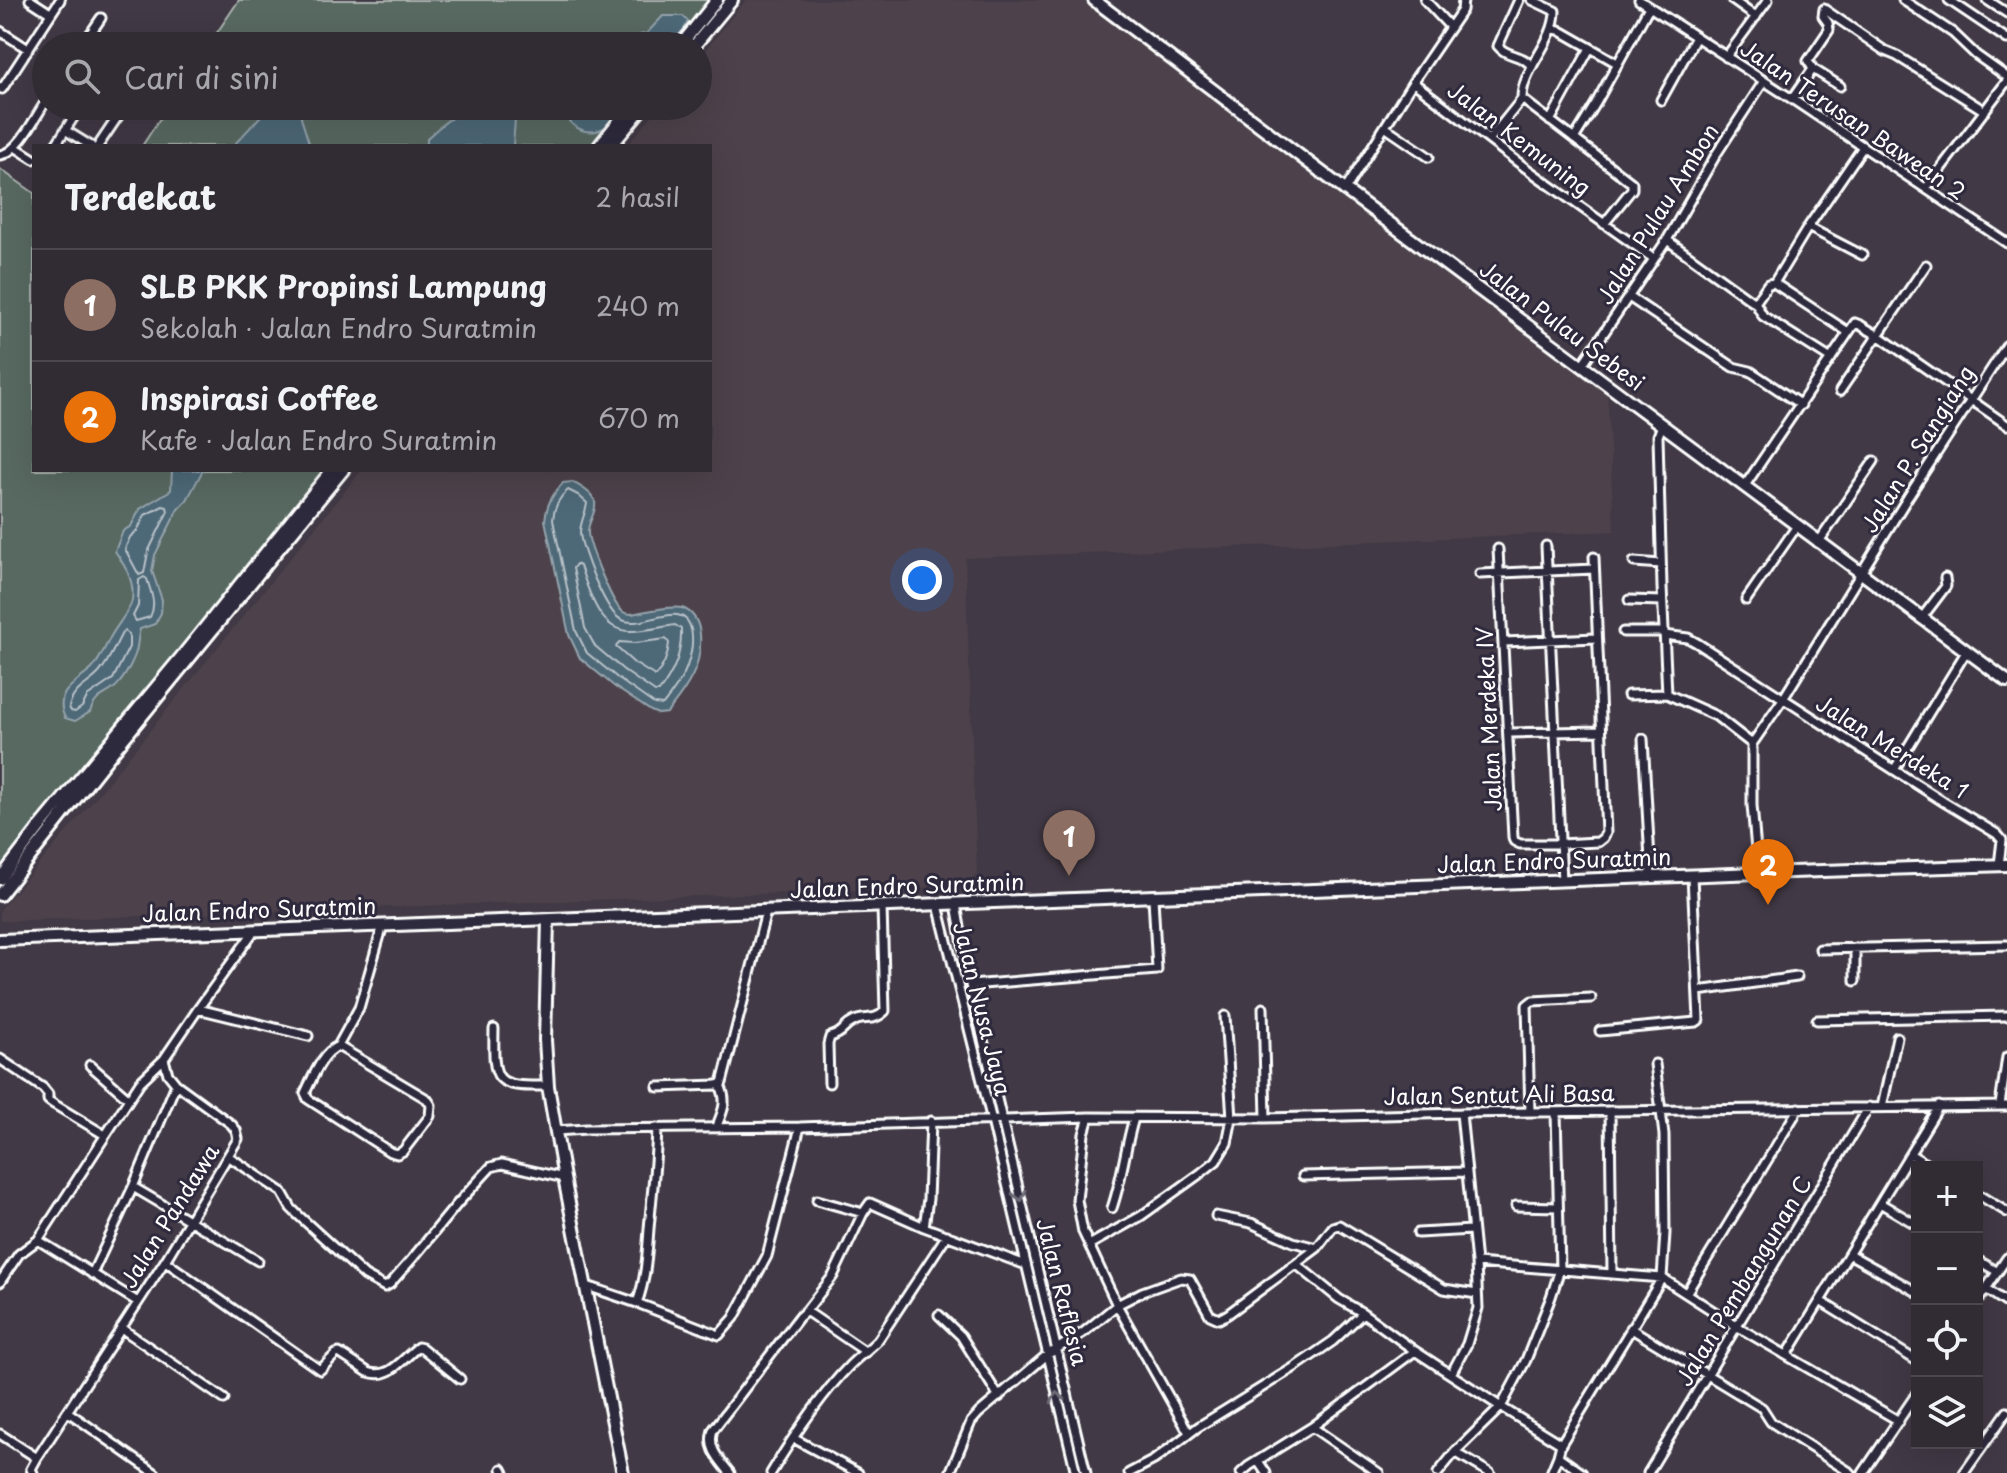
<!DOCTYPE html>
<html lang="id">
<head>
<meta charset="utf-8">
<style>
	:root { --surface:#312b34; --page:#3d3740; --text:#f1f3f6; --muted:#a8a7ac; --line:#4c474f; --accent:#95b2f1 }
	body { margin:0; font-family:"Playpen Sans",sans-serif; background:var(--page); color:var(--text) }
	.controls { position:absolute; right:24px; bottom:24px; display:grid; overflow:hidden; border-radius:0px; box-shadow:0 8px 32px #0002 }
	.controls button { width:72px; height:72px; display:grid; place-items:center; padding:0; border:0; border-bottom:2px solid var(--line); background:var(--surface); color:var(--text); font:40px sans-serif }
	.you { position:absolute; left:922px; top:580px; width:28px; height:28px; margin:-20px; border:6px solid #fff; border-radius:50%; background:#1a73e8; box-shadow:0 0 0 12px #1a73e833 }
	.badge { display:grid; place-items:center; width:52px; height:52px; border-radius:50%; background:var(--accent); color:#fff; font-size:26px; font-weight:700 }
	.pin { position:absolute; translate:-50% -66px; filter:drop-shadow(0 2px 4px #0008) }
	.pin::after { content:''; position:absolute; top:42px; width:28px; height:24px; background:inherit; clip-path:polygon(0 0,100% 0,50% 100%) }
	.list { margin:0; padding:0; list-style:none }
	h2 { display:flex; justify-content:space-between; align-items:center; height:104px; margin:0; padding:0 32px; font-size:34px }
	h2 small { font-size:26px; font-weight:400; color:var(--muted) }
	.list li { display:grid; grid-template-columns:52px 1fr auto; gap:24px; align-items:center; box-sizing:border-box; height:112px; padding:0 32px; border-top:2px solid var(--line) }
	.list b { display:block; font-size:30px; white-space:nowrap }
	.list p { margin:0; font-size:26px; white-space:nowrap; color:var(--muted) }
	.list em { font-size:26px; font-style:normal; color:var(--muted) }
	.icon { flex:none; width:44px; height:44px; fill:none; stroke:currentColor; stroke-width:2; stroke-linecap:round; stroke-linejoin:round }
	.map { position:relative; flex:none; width:2007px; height:1473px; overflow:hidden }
	.search { position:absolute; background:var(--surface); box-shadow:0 8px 32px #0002; left:32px; top:32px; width:680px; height:88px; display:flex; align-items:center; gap:20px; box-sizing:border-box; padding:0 28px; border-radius:44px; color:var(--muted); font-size:30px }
	.panel { position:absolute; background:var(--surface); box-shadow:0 8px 32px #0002; left:32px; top:144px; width:680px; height:328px; border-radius:0px }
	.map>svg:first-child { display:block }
	.built { fill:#4d434b }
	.green { fill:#586962; stroke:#acb4b0; stroke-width:2 }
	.water { fill:#4e6777; stroke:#95a4ad; stroke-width:2 }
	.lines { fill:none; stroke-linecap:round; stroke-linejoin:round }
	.shore { stroke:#b8c2c9; stroke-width:2 }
	.street-casing { stroke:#fff; stroke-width:13 }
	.secondary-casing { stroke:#fff; stroke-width:16 }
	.street { stroke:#2f2a3d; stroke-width:7 }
	.secondary { stroke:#2f2a3d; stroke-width:10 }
	.oneway { stroke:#6d6a77 }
	.labels { text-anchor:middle; stroke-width:6; stroke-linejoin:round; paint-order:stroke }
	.street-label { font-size:22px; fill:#fff; stroke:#2f2a3d }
</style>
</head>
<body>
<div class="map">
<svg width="2007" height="1473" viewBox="0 0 2007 1473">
	<rect width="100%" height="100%" fill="#413945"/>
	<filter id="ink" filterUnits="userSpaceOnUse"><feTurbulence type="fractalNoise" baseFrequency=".0125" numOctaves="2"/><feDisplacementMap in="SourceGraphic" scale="16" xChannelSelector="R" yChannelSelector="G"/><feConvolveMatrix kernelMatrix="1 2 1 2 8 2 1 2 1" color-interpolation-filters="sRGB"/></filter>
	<g filter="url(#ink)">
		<!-- built -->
		<path class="built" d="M 746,0 L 1087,0 L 1607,387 L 1614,531 L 965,558 L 977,876 L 973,877 L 973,886 L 0,921 L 0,910 L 93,801 L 362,470 L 710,470 L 710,146 L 627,146 L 660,106 L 698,106 L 698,59 Z"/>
		<!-- green -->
		<path class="green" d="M 239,0 L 714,0 L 677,46 L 208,46 Z
			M 168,106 L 629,106 L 597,146 L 142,146 Z
			M 0,169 L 34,193 L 34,470 L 337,470 L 0,891 Z"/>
		<!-- water -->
		<path class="water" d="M 663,16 L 683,16 L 688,21 L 685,28 L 669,46 L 612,46 C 625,43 633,35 646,34 Z
			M 270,106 L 303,106 L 301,118 L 310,146 L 233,146 Z
			M 471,106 L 521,106 L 515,119 L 513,146 L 427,146 L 427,138 C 436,131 446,119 457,115 C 461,113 466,111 471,109 Z
			M 562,106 L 621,106 C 616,113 611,124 604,128 C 585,138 566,125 562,106 Z
			M 172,470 L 203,470 L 187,500 L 178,509 L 155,555 L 152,571 L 162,600 L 161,613 L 155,624 L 140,629 C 138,636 138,641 137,647 C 136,656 126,675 120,682 C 109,697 97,692 90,712 L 75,721 L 65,718 C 53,692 75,684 92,669 C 100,660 105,647 111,636 C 116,627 128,612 131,604 C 137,584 125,566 115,551 L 123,531 L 131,526 L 140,509 L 171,490 Z
			M 572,482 C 580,486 593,493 595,502 C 597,513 587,522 588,533 C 589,546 611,600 620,609 C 625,614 625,613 631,614 C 644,612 670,605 682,608 C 704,616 702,644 697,664 C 692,681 678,699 667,713 L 658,714 L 651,711 L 615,687 L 580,658 L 569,635 L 545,520 C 547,504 552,495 563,483 Z"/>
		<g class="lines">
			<!-- shore -->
			<path class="shore" d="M 568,490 L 578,495 L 587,503 C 586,513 580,522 580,533 C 581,549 606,614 622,620 C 639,627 659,613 677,615 C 697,618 693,649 688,663 C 684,678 672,693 663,705 L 654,704 L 620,680 L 587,653 L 576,631 L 553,520 C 554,508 558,498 568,490 Z
				M 163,506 L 167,507 L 168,511 L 148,552 L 144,573 L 139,575 L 125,549 L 130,537 L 137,531 L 145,515 Z
				M 576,564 L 580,566 C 589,591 599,632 631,631 C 646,631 661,627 675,625 L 681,629 C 682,654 674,672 659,692 L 655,692 L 626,672 L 595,646 L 585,628 L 573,568 Z
				M 144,577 L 147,579 C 151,593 157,604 150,617 L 136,621 L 133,616 L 138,606 L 139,580 Z
				M 125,631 L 129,634 L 129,647 L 113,679 L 87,697 L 82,707 L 75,712 L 71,711 L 69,707 C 73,689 88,685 99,673 C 109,662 115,646 122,633 Z
				M 666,639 L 669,643 C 668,656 664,667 655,676 L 634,663 L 616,647 L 619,642 L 635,643 Z"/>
			<defs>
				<path id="street" d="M 30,0 L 50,13
					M 1425,0 L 1450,27
					M 1519,0 L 1498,46 C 1506,57 1524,54 1532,67
					M 1639,0 L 1792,99 L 2007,243
					M 1732,0 L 1756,17
					M 1903,0 L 1953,33 L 1976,55 L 2007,77
					M 1949,0 L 2007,39
					M 1987,0 L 2007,13
					M 1824,9 L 1885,51 L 1897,56 L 1985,111
					M 1553,29 L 1559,30 L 1617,63
					M 0,31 L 28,49
					M 82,46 L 101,18
					M 121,46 L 124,41
					M 1726,57 L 1768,0
					M 1813,69 L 1840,86
					M 1413,82 L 1523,166 L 1654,259
					M 0,87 L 2,89 L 60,0
					M 1522,99 L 1632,183 L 1632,189 L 1604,224
					M 1792,99 L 1813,69 L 1808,61 L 1829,30 L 1828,23 L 1823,16 L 1824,9
					M 1661,100 L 1696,37
					M 1550,121 L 1590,48
					M 1385,127 L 1429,157
					M 65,130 L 91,146
					M 1574,139 L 1596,103 L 1649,7
					M 1489,140 L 1522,99 C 1521,70 1555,42 1555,11 L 1532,0
					M 55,146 L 81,106
					M 98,146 L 125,106
					M 15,147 L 34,159
					M 0,155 C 18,153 36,116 46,101
					M 1926,188 L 2007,81
					M 1345,190 L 1413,82 L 1462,10 L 1463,0
					M 1808,227 L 1862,255
					M 1667,240 L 1753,302 L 1757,300 L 1768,284 L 1774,283
					M 1774,283 L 1808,227 L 1863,147
					M 1774,283 L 1848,332
					M 1629,297 L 1733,367 L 1750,371 L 1801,405
					M 1755,302 L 1763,316 L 1831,359
					M 1582,365 L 1667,240 L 1717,153 L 1764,81
					M 1840,391 L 1926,265
					M 1662,425 L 1658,436 L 1662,587 L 1667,694
					M 1744,487 L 1855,323 L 1860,325 L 1879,336 L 2007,425
					M 1818,543 L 1874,461
					M 1546,546 L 1562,881
					M 1498,549 L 1513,837 L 1514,841 L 1520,844 L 1560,844 L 1598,842 L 1603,838 L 1606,833 L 1594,557
					M 1634,562 L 1661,564
					M 1480,574 L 1594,569
					M 1629,600 L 1662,601
					M 1746,600 L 1797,526
					M 1921,619 L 1946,586 L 1945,578
					M 1623,632 L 1664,632
					M 1664,635 L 1688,638 L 1697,643 L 1944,802 L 1997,834 L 2002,840 L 1999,865
					M 1504,642 L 1596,638
					M 1628,695 L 1667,694 L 1716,716 L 1752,744
					M 1509,733 L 1601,731
					M 1643,739 L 1651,877
					M 1894,770 L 1966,652
					M 1758,873 L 1752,805 L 1752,744 L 1783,699 L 1908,497 L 2007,345
					M 956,904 L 970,985 L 1086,1473
					M 938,905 L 992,1121 L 1076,1473
					M 1820,949 L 2007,945
					M 1855,981 L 1855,948
					M 970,985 L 1157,970 L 1153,897
					M 1698,991 L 1797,977
					M 1263,1008 L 1266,1118
					M 198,1009 L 308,1036
					M 1817,1020 L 2007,1016
					M 494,1029 C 493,1082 493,1087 548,1086
					M 1600,1031 L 1696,1022 L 1699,1020 L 1692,876
					M 338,1046 L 427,1099 L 431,1105 L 430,1116 L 403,1151 L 397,1154 L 390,1152 L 308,1099 L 305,1093 C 313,1077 322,1053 338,1046 L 359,1008 L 383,925
					M 0,1059 L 43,1088 L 48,1094 L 48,1100 L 52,1103 L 105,1135
					M 90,1065 L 129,1099
					M 829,1083 L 828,1044 L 830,1037 C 845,1033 842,1027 853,1022 C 864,1015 873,1023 885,1011 L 882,907
					M 658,1087 L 717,1085 L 722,1083 L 766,912
					M 2000,1105 L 2007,1057
					M 1882,1107 L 1897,1037
					M 1610,1111 L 1612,1273
					M 1530,1112 L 1527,1005 L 1532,1001 L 1591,998
					M 1089,1117 L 1084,1134 L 1077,1200 L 1083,1232 L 1117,1305 L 1189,1433
					M 716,1128 C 723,1111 728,1102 720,1085
					M 555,1131 L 587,1129 L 800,1127 L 1089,1117 L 1266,1118 L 1461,1113 L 2007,1106
					M 1910,1154 L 1931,1167
					M 228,1156 L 282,1192 L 291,1208 L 297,1214 L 365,1276 L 385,1287 L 390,1284 L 412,1259 L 458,1203 L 491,1167 L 502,1164 L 564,1178
					M 1303,1176 L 1467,1172
					M 133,1187 L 258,1261
					M 1977,1194 L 2007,1212
					M 817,1200 L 863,1213
					M 1880,1203 L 1917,1225
					M 1516,1206 L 1558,1207
					M 1112,1208 C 1122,1179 1125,1148 1134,1118
					M 1216,1216 L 1251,1223 L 1293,1242 L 1317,1248
					M 924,1227 L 928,1199 L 931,1121
					M 1418,1233 L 1472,1230
					M 38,1240 L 138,1302
					M 1089,1245 L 1141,1216 L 1201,1173 L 1216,1161 L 1227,1143 L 1232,1118 L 1225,1016
					M 1849,1254 L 1917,1292
					M 1977,1260 L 1998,1272
					M 165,1261 L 320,1370 L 336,1354 L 339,1353 L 368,1372 C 390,1380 402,1359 418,1347 L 422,1348 L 460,1379
					M 1476,1263 L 1662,1278 L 1738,1327 L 1899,1421
					M 1296,1264 L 1339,1299 L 1363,1313 L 1415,1351 L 1501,1407 L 1561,1444 L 1558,1456 L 1582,1473
					M 92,1274 L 133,1187 L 176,1084
					M 0,1282 L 19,1254 L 38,1240 L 140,1082 L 164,1059
					M 587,1286 L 637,1303 L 719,1335 L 734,1318 L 767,1256 L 800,1127
					M 1986,1289 L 2007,1303
					M 1687,1292 L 1799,1108
					M 1820,1301 L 1917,1361
					M 1977,1302 L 2007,1258
					M 637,1303 C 646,1279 647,1255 649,1229 C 652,1195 656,1162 657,1128
					M 806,1311 L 833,1276 L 863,1213 L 870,1203 L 924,1227 L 1026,1265
					M 939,1315 L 961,1336 L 999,1397
					M 121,1328 L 224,1399
					M 1630,1328 L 1762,1408 L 1771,1422 L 1851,1473
					M 1787,1355 L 1939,1106
					M 1451,1374 L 1467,1344 L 1478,1308 L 1476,1263 L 1461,1113
					M 68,1412 L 155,1473
					M 1312,1427 L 1379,1473
					M 0,1434 L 37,1458
					M 793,1438 L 858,1473
					M 1561,1444 L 1662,1278 L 1665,1233 L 1664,1135 L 1655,1064
					M 1455,1452 L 1490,1473
					M 1258,1461 L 1266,1473
					M 502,1469 L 504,1473
					M 33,1473 L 31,1469 L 37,1458 L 165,1261 L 238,1139 L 236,1130 L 231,1124 L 176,1084 L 168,1074 L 164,1059 L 198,1009 L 254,931
					M 730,1473 C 719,1459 707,1448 713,1430 L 799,1317 L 806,1311 L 866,1352
					M 771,1473 C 794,1435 819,1397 850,1365 C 859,1356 869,1349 878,1340 L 947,1235
					M 950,1473 L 971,1422 L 979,1413 L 1047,1355 L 1084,1332 L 1117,1305 L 1142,1292 L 1181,1278 L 1190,1279 L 1210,1315 L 1219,1319 L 1228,1314 L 1317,1248 L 1333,1227 L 1339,1225 L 1444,1289 L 1477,1294
					M 1129,1473 L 1154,1460 L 1198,1427 L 1298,1365 L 1333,1341 L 1363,1313
					M 1241,1473 L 1249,1466 L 1312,1427 L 1415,1351
					M 1438,1473 L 1455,1452 L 1501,1407 L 1526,1360 L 1551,1297 L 1560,1269 L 1556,1112
					M 1551,1473 L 1558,1456
					M 1648,1473 L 1869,1107
					M 1863,1473 L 1917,1393
					M 1964,1473 L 2007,1412"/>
				<path id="secondary" d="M 1094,0 L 1345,190 L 2007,681
					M 680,46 L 717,0
					M 694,46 L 732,0
					M 599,146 L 631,106
					M 611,146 L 644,106
					M 0,879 L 39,828 L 182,656 L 332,470
					M 0,895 L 107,759 L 343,470
					M 548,920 L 545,1040 L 548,1086 L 564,1178 L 623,1473
					M 0,940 L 1758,873 L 2007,865"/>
			</defs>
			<!-- street casing -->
			<use href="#street" class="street-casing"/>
			<!-- secondary casing -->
			<use href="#secondary" class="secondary-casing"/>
			<!-- street -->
			<use href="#street" class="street"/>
			<!-- secondary -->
			<use href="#secondary" class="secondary"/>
		</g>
		<!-- one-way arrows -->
		<defs><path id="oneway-chevron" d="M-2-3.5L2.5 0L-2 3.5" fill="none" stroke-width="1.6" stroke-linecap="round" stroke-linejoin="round" transform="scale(2)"/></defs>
		<g class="oneway">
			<use href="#oneway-chevron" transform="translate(1020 1196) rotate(76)"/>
			<use href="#oneway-chevron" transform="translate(1057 1397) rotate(-104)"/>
		</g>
	</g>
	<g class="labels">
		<!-- street labels -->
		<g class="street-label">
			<text transform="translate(1853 120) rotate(34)" y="8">Jalan Terusan Bawean 2</text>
			<text transform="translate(1519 139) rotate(37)" y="8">Jalan Kemuning</text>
			<text transform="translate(1658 214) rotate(-58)" y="8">Jalan Pulau Ambon</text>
			<text transform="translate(1562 326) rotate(37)" y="8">Jalan Pulau Sebesi</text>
			<text transform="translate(1918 449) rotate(-58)" y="8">Jalan P. Sangiang</text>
			<text transform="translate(1489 719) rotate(-93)" y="8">Jalan Merdeka IV</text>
			<text transform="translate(1892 747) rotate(32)" y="8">Jalan Merdeka 1</text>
			<text transform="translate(1554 861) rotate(-2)" y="8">Jalan Endro Suratmin</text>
			<text transform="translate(907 886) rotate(-2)" y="8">Jalan Endro Suratmin</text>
			<text transform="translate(259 910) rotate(-2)" y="8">Jalan Endro Suratmin</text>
			<text transform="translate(982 1009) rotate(76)" y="8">Jalan Nusa Jaya</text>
			<text transform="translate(1499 1095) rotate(-1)" y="8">Jalan Sentut Ali Basa</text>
			<text transform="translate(170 1216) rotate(-58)" y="8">Jalan Pandawa</text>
			<text transform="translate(1744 1281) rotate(-59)" y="8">Jalan Pembangunan C</text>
			<text transform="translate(1062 1292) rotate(76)" y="8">Jalan Raflesia</text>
		</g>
	</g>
</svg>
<div class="controls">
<button>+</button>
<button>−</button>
<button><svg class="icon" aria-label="locate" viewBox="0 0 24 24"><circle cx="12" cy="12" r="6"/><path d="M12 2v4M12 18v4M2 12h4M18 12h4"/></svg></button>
<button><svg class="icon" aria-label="layers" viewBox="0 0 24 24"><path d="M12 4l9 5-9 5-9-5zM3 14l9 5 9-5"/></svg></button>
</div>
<div class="you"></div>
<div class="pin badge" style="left:1069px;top:876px;background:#8d6e63">1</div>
<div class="pin badge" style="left:1768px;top:905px;background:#e8710a">2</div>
<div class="search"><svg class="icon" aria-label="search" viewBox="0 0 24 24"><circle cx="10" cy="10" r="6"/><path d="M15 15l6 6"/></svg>Cari di sini</div>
<section class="panel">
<h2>Terdekat<small>2 hasil</small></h2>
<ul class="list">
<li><span class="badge" style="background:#8d6e63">1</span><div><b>SLB PKK Propinsi Lampung</b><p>Sekolah · Jalan Endro Suratmin</p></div><em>240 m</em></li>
<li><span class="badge" style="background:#e8710a">2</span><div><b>Inspirasi Coffee</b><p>Kafe · Jalan Endro Suratmin</p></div><em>670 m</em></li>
</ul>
</section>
</div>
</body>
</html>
